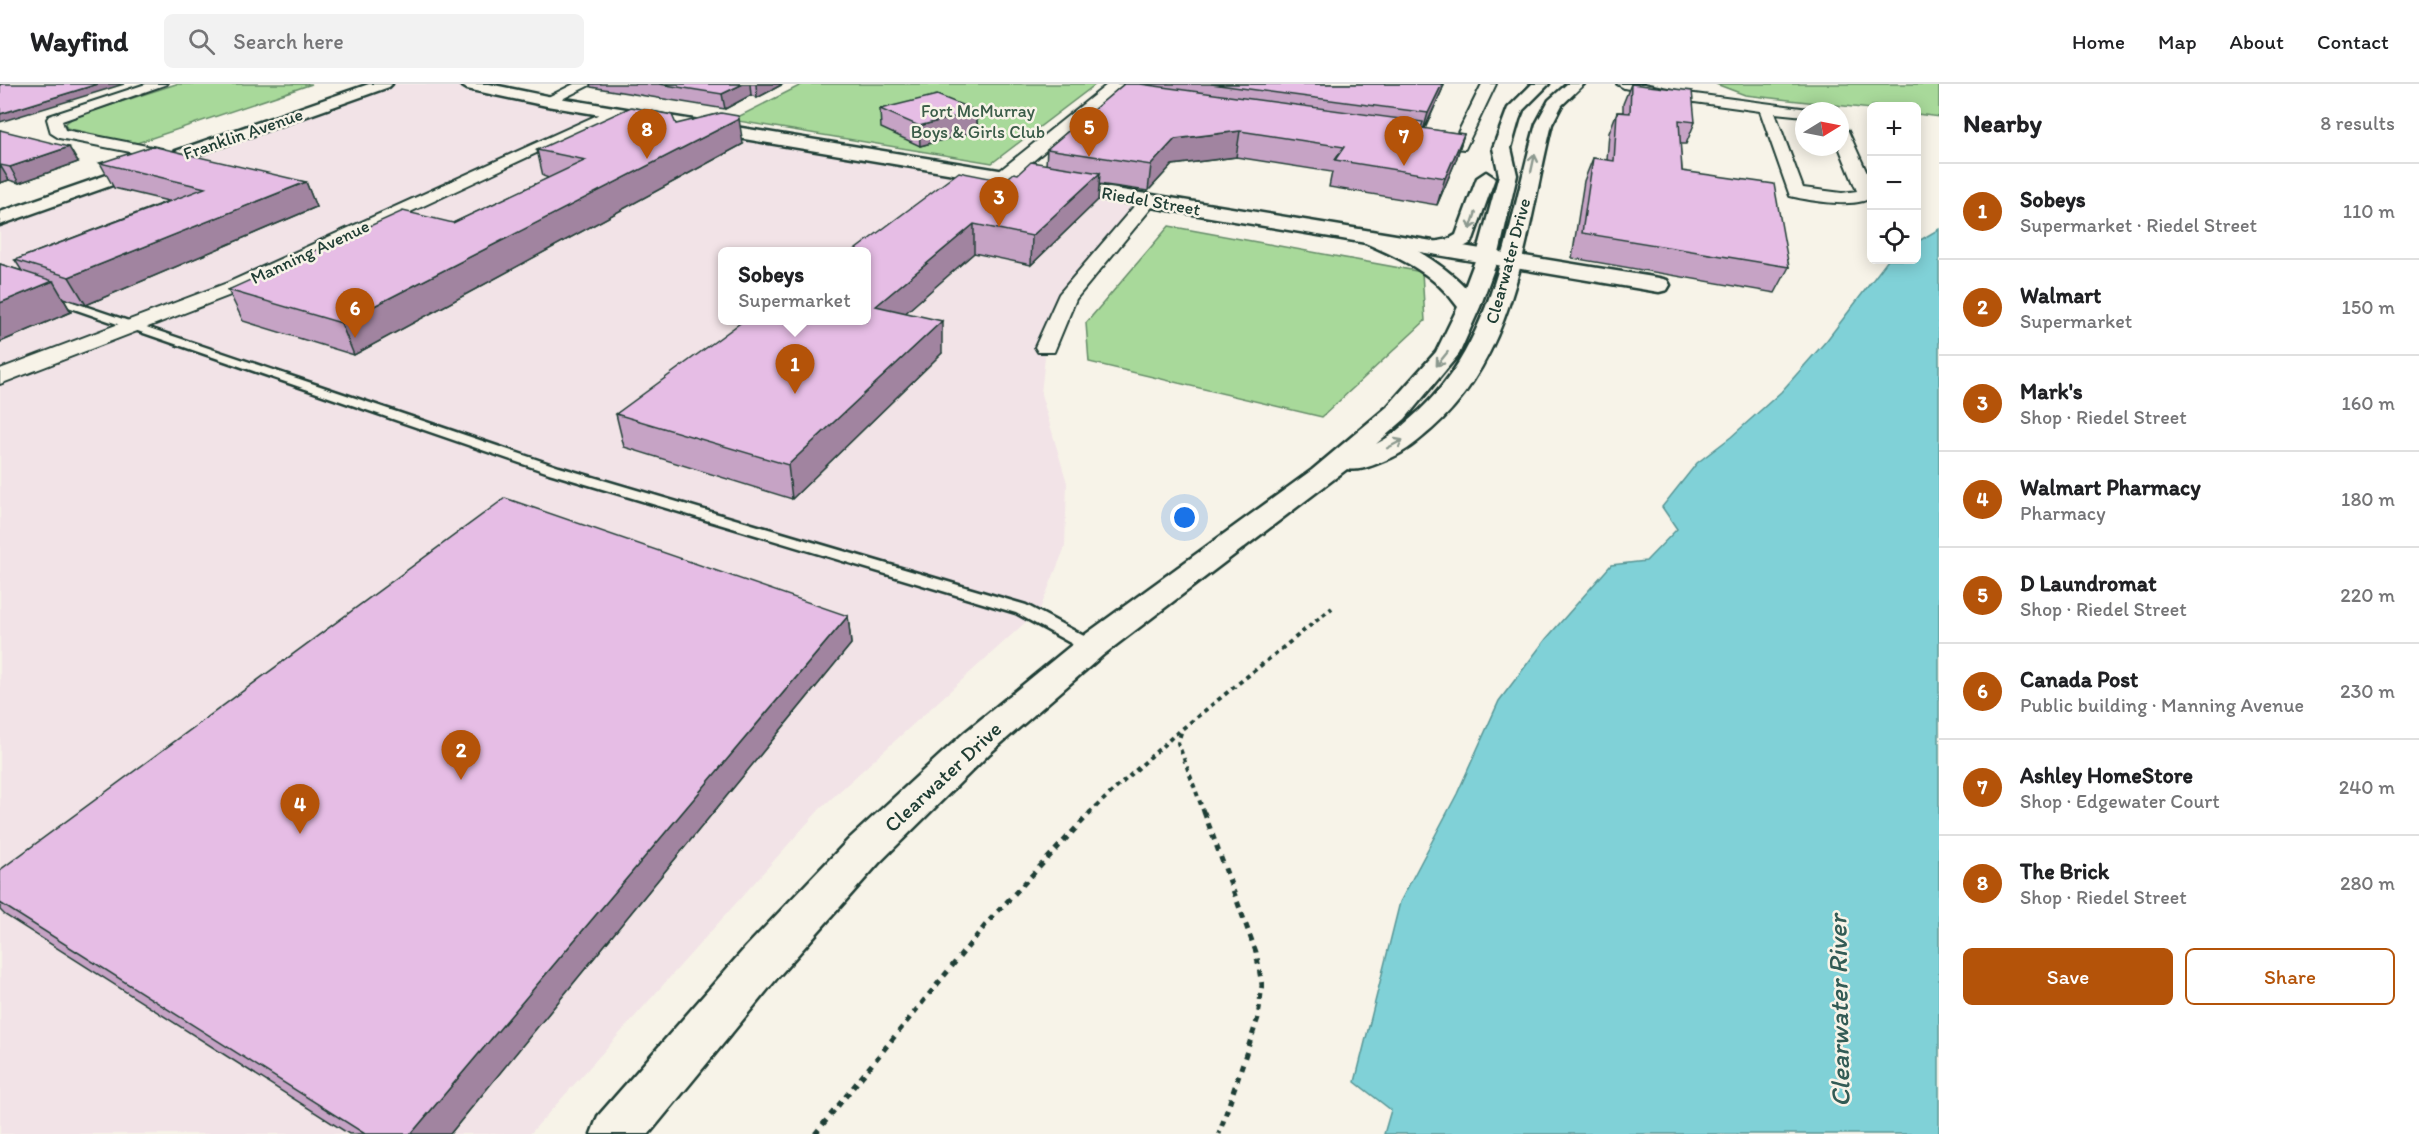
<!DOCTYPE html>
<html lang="en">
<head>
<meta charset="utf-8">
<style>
	:root { --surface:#fff; --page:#f2f2f2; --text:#202124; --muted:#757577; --line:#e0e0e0; --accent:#b45309 }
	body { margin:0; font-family:Itim,sans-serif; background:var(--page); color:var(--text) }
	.controls { position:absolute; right:18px; top:18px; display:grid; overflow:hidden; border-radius:9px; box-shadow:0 3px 15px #0003 }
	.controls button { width:54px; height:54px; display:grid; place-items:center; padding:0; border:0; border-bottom:2px solid var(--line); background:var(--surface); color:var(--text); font:30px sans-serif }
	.compass { position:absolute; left:1795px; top:18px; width:54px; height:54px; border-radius:50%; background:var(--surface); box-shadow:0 3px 15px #0003; rotate:80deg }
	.you { position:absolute; left:1185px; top:434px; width:21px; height:21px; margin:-15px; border:4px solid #fff; border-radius:50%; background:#1a73e8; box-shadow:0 0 0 9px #1a73e833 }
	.badge { display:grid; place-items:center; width:39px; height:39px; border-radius:50%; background:var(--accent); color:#fff; font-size:20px; font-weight:700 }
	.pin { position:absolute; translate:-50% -50px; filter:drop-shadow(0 2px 3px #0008) }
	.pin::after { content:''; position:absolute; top:32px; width:21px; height:18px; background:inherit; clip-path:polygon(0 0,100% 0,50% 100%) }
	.popup { position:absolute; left:718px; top:163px; width:153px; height:78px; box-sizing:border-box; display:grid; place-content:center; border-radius:9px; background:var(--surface); filter:drop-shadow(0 2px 4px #0005); font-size:20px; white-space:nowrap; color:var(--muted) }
	.popup b { font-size:22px; color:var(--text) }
	.popup::after { content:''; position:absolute; left:50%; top:100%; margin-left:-12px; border:12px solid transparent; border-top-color:var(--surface) }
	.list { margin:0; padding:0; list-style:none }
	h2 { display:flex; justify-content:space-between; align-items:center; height:78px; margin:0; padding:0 24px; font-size:26px }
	h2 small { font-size:20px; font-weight:400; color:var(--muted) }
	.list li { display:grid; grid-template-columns:39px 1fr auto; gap:18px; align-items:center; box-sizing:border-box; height:96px; padding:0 24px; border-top:2px solid var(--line) }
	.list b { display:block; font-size:22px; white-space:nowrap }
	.list p { margin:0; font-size:20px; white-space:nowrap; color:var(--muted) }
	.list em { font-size:20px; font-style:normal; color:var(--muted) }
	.actions { display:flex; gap:12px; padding:18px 24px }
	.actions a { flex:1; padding:14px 0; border:2px solid var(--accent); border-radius:9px; text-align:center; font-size:21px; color:var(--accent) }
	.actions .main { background:var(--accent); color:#fff }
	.icon { flex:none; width:33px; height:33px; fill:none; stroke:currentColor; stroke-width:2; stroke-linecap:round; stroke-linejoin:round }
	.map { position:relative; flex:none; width:1939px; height:1050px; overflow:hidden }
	header { display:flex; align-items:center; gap:36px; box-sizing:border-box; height:84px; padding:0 30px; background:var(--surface); border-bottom:2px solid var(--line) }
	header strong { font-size:28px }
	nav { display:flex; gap:33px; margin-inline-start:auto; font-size:21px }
	.search { width:420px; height:54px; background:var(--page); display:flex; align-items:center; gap:15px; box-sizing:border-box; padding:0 21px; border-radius:9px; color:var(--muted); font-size:22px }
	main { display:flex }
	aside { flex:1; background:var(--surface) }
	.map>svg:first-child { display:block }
	.built { fill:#f2e3e7; fill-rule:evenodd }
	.green { fill:#a8d99a; stroke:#648b67; stroke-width:1.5 }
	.water { fill:#80d1d7; stroke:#599696; stroke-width:1.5 }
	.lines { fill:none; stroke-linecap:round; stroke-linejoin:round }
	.service-casing { stroke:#1f3d34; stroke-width:5 }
	.minor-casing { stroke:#1f3d34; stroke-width:4 }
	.tertiary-casing { stroke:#1f3d34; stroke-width:5 }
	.secondary-casing { stroke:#1f3d34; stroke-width:5 }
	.path-far1 { stroke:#1f3d34; stroke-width:4; stroke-dasharray:4.5 4.5; stroke-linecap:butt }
	.path { stroke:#1f3d34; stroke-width:5; stroke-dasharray:6 6; stroke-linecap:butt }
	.service { fill:#f7f3e8; fill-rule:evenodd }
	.minor { fill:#f7f3e8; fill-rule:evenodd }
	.tertiary { fill:#f7f3e8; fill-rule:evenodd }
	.secondary { fill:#f7f3e8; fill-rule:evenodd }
	.wall { fill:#c6a3c5; stroke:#1f3d34; stroke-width:1.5 }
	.shaded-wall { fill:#a184a0; stroke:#1f3d34; stroke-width:1.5 }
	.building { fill:#e6bde5; stroke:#1f3d34; stroke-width:1.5 }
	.oneway { stroke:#8b988e }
	.labels { text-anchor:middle; stroke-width:5; stroke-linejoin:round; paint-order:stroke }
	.far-park-label { font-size:18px; fill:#3a5c48; stroke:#f7f3e8 }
	.far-street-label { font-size:18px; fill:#1f3d34; stroke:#f7f3e8 }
	.street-label { font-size:21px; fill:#1f3d34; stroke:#f7f3e8 }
	.near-water-label { font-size:27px; font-style:italic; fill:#325b55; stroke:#f7f3e8 }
</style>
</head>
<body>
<header>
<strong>Wayfind</strong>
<div class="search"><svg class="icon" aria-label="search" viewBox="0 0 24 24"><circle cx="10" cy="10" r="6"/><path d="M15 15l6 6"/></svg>Search here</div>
<nav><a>Home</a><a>Map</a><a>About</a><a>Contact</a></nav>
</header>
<main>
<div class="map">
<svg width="1939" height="1050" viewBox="0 0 1939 1050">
	<rect width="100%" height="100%" fill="#f7f3e8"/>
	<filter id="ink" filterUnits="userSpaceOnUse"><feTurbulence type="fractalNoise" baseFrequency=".0167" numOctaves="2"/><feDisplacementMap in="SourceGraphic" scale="12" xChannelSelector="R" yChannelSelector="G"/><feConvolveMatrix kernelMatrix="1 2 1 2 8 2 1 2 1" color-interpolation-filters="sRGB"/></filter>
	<g filter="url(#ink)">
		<!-- built -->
		<path class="built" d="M 384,0 L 467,0 L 1148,117 L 1066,214 L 1046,263 L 1041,310 L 1067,399 L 1065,463 L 1040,525 L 820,725 L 530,1050 L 0,1050 L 0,135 ZM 723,168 L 867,168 L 867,236 L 723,236 Z"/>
		<!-- green -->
		<path class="green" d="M 176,0 L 312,0 L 134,60 L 67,44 L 65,40 L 74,33 Z
			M 803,0 L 1096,0 L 992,79 L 732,36 Z
			M 1716,0 L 1939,0 L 1939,33 L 1917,30 L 1916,22 L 1872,22 L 1871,25 L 1745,11 Z
			M 1169,142 L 1422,188 L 1425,237 L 1322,333 L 1089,278 L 1086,239 Z"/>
		<!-- water -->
		<path class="water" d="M 1939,145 L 1939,1050 L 1384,1050 L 1391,1026 L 1355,998 L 1400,818 L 1457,710 L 1499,617 L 1546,555 L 1611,481 L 1646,477 L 1677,445 L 1662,423 L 1697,379 L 1731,353 L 1781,308 L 1827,256 L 1888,176 L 1916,176 L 1917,158 Z"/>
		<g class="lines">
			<defs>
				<path id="service" d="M 49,210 L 559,383 L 1026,521 L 1097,559 L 1099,563 L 1091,568 L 1085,567 L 1016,529 L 549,389 L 45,215 L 44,213 Z"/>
				<path id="minor" d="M 146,0 L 167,0 L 62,37 L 65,46 L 162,65 L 164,68 L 162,71 L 156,73 L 59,54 L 51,49 L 47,35 L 49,32 Z
					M 574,0 L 592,0 L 552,20 L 542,20 L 540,17 Z
					M 1108,0 L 1123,0 L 1113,9 L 1149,14 L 1156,18 L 1149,22 L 1105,17 L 1010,96 L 998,96 L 996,92 L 998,88 Z
					M 1482,0 L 1496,0 L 1465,65 L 1422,61 L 1420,58 L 1428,53 L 1454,57 Z
					M 1617,0 L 1644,0 L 1687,9 L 1809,25 L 1811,27 L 1804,27 L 1804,32 L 1775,29 L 1803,104 L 1842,109 L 1857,107 L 1839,63 L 1840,42 L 1848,47 L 1872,100 L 1872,112 C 1860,126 1806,116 1790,112 L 1760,27 L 1687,17 L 1624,4 Z
					M 613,24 L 618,25 L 620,28 L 618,31 L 241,207 L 0,300 L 0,285 L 227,199 Z
					M 1148,112 L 1157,117 L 1076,215 L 1054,268 L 1038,268 L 1035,263 L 1059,210 L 1142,113 Z"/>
				<path id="tertiary" d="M 459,0 L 489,0 L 547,12 L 1659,194 L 1667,196 L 1670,201 L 1667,206 L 1659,208 L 547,22 L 467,5 Z"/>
				<path id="secondary" d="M 369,0 L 392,0 L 389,3 L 0,141 L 0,128 Z
					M 1532,0 L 1549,0 L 1523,26 L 1519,36 L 1511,64 L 1517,91 L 1498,174 L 1480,223 L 1459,270 L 1405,335 L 1376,360 C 1389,354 1399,345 1409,336 C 1496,264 1507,142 1536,40 L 1549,16 L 1567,0 L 1584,0 L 1562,21 L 1552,40 C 1526,145 1518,269 1432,345 C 1419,356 1407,367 1391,374 C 1378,379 1361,388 1347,385 L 1103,571 L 990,669 L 879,779 L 778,893 L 649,1050 L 591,1050 L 598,1032 L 746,863 L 849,755 L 964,649 L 1079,555 L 1312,386 L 1387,323 L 1436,268 L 1458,223 C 1434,189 1400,174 1363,158 L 1360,154 L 1363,150 C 1389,143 1448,184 1465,203 L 1476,174 L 1499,91 L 1493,64 L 1508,24 Z
					M 1486,88 L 1495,94 L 1472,158 C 1459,167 1439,172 1423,168 L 1420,164 L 1423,160 L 1449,155 L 1456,151 L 1477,94 Z"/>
			</defs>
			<!-- service casing -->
			<use href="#service" class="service-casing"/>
			<!-- minor casing -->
			<use href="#minor" class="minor-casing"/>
			<!-- tertiary casing -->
			<use href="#tertiary" class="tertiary-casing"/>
			<!-- secondary casing -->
			<use href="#secondary" class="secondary-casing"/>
			<!-- path-far1 -->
			<path class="path-far1" d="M 1089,729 L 1181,645
				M 1204,729 L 1178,659 L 1182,645 L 1332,524"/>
			<!-- path -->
			<path class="path" d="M 1204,728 L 1256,868 L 1262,901 L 1258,934 L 1219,1050
				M 815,1050 L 988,838 L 1091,728"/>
			<!-- service -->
			<use href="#service" class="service"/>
			<!-- minor -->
			<use href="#minor" class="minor"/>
			<!-- tertiary -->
			<use href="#tertiary" class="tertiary"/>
			<!-- secondary -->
			<use href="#secondary" class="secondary"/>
		</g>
		<!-- wall -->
		<path class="wall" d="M 590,0 L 783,0 L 757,14 L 751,11 L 725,25 L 591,3 Z
			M 1124,0 L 1444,0 L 1442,6 L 1425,45 L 1464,50 L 1456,76 L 1437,121 L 1329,103 L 1332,88 L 1236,73 L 1172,81 L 1148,107 L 1099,100 L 1098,116 L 1031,181 L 974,169 L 905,229 L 942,269 L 792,415 L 624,363 L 616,330 L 1018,90 L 1046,81 L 1047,65 Z
			M 1631,0 L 1695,38 L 1686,60 L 1680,60 L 1682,87 L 1789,183 L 1775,209 L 1572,174 L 1584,97 L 1593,74 L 1607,76 L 1609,49 L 1617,28 L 1623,28 L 1623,20 Z
			M 880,25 L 977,27 L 977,47 L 920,62 L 881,44 Z
			M 676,40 L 743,60 L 354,271 L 243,237 L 228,206 L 453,139 L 549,94 L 543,92 L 537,66 Z
			M 0,46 L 78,78 L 19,99 L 9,96 L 0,99 Z
			M 100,79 L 306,98 L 316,123 L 86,221 L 63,214 L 71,228 L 0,258 L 0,180 L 22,187 L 15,176 L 168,117 L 114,104 Z
			M 848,532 L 851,560 L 450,1050 L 349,1050 L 5,831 L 0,826 L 0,786 Z"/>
		<!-- shaded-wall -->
		<path class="shaded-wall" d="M 98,0 L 124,0 L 0,38 L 0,30 Z
			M 743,0 L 750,0 L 751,11 L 725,25 L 722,10 Z
			M 756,0 L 783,0 L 757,14 Z
			M 1442,0 L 1444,0 L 1442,6 L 1422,50 L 1428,29 Z
			M 977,27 L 977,47 L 920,62 L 919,42 Z
			M 739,35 L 743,60 L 354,271 L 341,239 Z
			M 1240,47 L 1236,73 L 1172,81 L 1148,107 L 1151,81 L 1175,55 Z
			M 1464,50 L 1456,76 L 1437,121 L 1445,94 Z
			M 69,63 L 78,78 L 19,99 L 10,83 Z
			M 0,81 L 9,96 L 0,99 Z
			M 1100,89 L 1098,116 L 1031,181 L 1032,152 Z
			M 306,98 L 316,123 L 86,221 L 69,193 Z
			M 974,140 L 974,169 L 878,253 L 876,222 Z
			M 53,197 L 71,228 L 0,258 L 0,219 Z
			M 942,237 L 942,269 L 792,415 L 788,381 Z
			M 848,532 L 851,560 L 450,1050 L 411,1050 Z"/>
		<!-- building -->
		<path class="building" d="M 0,0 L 98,0 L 0,30 Z
			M 659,0 L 743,0 L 722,10 Z
			M 1124,0 L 1140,0 L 1423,38 L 1421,44 L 1464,50 L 1445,94 L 1335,76 L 1344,63 L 1240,47 L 1175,55 L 1151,81 L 1047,65 Z
			M 1211,0 L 1442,0 L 1428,29 Z
			M 1631,0 L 1692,7 L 1695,38 L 1679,36 L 1682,87 L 1774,100 L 1789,183 L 1582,149 L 1593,74 L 1614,77 L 1617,28 L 1630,29 Z
			M 937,11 L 977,27 L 919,42 L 880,25 Z
			M 631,23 L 672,31 L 676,40 L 721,29 L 738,32 L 739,35 L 341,239 L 228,206 L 403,127 L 453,139 L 586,76 L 537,66 Z
			M 0,46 L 69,63 L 10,83 L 0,81 Z
			M 152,62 L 306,98 L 69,193 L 15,176 L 205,104 L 100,79 Z
			M 1031,78 L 1100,89 L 1032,152 L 974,140 L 876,222 L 942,237 L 788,381 L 616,330 L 743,237 L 867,237 L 867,168 L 852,168 L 959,88 L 1004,97 L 1014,89 L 1018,90 Z
			M 0,180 L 53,197 L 0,219 Z
			M 505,414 L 848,532 L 411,1050 L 365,1050 L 0,819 L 0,786 Z"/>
		<!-- one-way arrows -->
		<defs><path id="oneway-shaft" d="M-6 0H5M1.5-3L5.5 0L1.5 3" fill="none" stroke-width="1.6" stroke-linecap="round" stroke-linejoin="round" transform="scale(1.5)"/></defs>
		<g class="oneway">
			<use href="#oneway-shaft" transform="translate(1533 79) rotate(-78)"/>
			<use href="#oneway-shaft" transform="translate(1473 137) rotate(108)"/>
			<use href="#oneway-shaft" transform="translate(1442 275) rotate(129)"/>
			<use href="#oneway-shaft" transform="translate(1395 360) rotate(-28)"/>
		</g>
	</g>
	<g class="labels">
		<!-- far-park labels -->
		<g class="far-park-label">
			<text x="978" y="33">Fort McMurray<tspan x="978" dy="21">Boys &amp; Girls Club</tspan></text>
		</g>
		<!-- far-street labels -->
		<g class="far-street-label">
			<text transform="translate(243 50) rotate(-19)" y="6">Franklin Avenue</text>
			<text transform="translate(1151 117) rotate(10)" y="6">Riedel Street</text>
			<text transform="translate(310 168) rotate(-25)" y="6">Manning Avenue</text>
			<text transform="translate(1508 177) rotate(-75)" y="6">Clearwater Drive</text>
		</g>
		<!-- street labels -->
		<g class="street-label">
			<text transform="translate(943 693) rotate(-43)" y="7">Clearwater Drive</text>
		</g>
		<!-- near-water labels -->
		<g class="near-water-label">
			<text transform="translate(1839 927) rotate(-91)" y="9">Clearwater River</text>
		</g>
	</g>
</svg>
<div class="controls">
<button>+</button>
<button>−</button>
<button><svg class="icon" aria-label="locate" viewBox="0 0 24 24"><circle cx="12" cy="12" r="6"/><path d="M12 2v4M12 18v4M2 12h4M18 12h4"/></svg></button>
</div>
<svg class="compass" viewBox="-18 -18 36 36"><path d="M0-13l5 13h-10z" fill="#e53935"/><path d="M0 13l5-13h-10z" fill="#757577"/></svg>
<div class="you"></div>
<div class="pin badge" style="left:795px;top:310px">1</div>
<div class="popup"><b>Sobeys</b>Supermarket</div>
<div class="pin badge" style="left:461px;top:696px">2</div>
<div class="pin badge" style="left:999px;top:143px">3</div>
<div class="pin badge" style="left:300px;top:750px">4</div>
<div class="pin badge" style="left:1089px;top:73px">5</div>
<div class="pin badge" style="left:355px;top:254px">6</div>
<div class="pin badge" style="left:1404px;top:82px">7</div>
<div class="pin badge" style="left:647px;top:75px">8</div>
</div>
<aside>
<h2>Nearby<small>8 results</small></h2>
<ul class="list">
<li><span class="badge">1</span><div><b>Sobeys</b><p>Supermarket · Riedel Street</p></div><em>110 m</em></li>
<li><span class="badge">2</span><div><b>Walmart</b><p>Supermarket</p></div><em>150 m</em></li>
<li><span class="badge">3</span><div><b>Mark's</b><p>Shop · Riedel Street</p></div><em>160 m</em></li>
<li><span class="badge">4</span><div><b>Walmart Pharmacy</b><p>Pharmacy</p></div><em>180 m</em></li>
<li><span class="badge">5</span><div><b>D Laundromat</b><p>Shop · Riedel Street</p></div><em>220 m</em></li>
<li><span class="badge">6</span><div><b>Canada Post</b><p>Public building · Manning Avenue</p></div><em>230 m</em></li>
<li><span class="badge">7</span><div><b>Ashley HomeStore</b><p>Shop · Edgewater Court</p></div><em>240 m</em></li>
<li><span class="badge">8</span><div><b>The Brick</b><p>Shop · Riedel Street</p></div><em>280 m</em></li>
</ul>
<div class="actions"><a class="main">Save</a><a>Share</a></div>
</aside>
</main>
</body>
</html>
